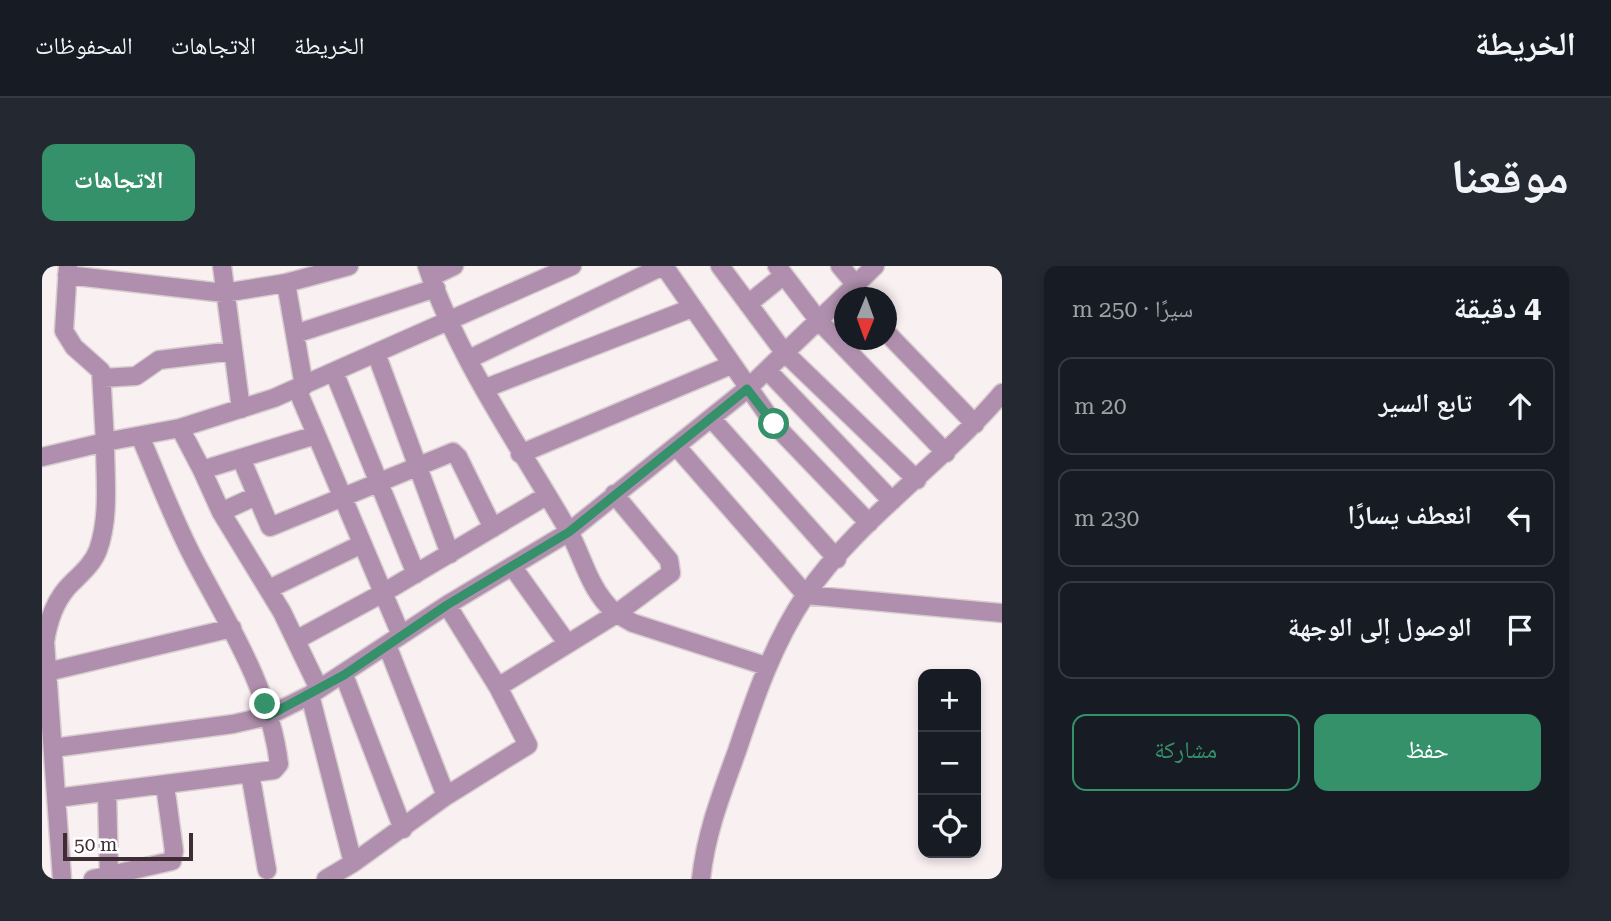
<!DOCTYPE html>
<html lang="ar">
<head>
<meta charset="utf-8">
<style>
	:root { --surface:#171b24; --page:#242831; --text:#f1f3f6; --muted:#9ea1a6; --line:#363941; --accent:#349169 }
	body { margin:0; font-family:"Roboto Serif","Noto Naskh Arabic",serif; background:var(--page); color:var(--text); direction:rtl }
	.controls { position:absolute; right:21px; bottom:21px; display:grid; overflow:hidden; border-radius:14px; box-shadow:0 4px 10px #0003 }
	.controls button { width:63px; height:63px; display:grid; place-items:center; padding:0; border:0; border-bottom:2px solid var(--line); background:var(--surface); color:var(--text); font:35px sans-serif }
	.compass { position:absolute; left:792px; top:21px; width:63px; height:63px; border-radius:50%; background:var(--surface); box-shadow:0 4px 10px #0003; rotate:181deg }
	.scale { position:absolute; left:21px; bottom:18px; width:130px; box-sizing:border-box; padding-left:7px; border:4px solid #3e2d32; border-top:0; font-size:19px; line-height:24px; white-space:nowrap; color:#3e2d32; -webkit-text-stroke:5px #fff; paint-order:stroke }
	.stop { position:absolute; width:21px; height:21px; margin:-16px; border:5px solid #349169; border-radius:50%; background:#fff }
	.stop.end { background:#349169; border-color:#fff; box-shadow:0 2px 7px #0008 }
	.list { margin:0; padding:0; list-style:none }
	h2 { display:flex; justify-content:space-between; align-items:center; height:91px; margin:0; padding:0 28px; font-size:30px }
	h2 small { font-size:23px; font-weight:400; color:var(--muted) }
	.list li { display:grid; grid-template-columns:46px 1fr auto; gap:21px; align-items:center; box-sizing:border-box; height:98px; margin:0 14px 14px; padding:0 14px; border:2px solid var(--line); border-radius:14px }
	.list b { display:block; font-size:26px; white-space:nowrap }
	.list em { font-size:23px; font-style:normal; color:var(--muted) }
	.actions { display:flex; gap:14px; padding:21px 28px }
	.actions a { flex:1; padding:16px 0; border:2px solid var(--accent); border-radius:14px; text-align:center; font-size:24px; color:var(--accent) }
	.actions .main { background:var(--accent); color:#fff }
	.icon { flex:none; width:38px; height:38px; fill:none; stroke:currentColor; stroke-width:2; stroke-linecap:round; stroke-linejoin:round }
	.map { position:relative; flex:none; width:960px; height:613px; overflow:hidden; direction:ltr; border-radius:14px }
	header { display:flex; align-items:center; gap:42px; box-sizing:border-box; height:98px; padding:0 35px; background:var(--surface); border-bottom:2px solid var(--line) }
	header strong { font-size:33px }
	nav { display:flex; gap:38px; margin-inline-start:auto; font-size:24px }
	.intro { display:flex; align-items:center; justify-content:space-between; box-sizing:border-box; height:168px; padding:0 42px }
	h1 { margin:0; font-size:49px }
	.button { padding:18px 32px; border-radius:14px; background:var(--accent); color:#fff; font-size:24px; font-weight:700 }
	main { display:flex; gap:42px; padding:0 42px }
	aside { flex:1; background:var(--surface); border-radius:14px; box-shadow:0 4px 10px #0003 }
	.map>svg:first-child { display:block }
	.lines { fill:none; stroke-linecap:round; stroke-linejoin:round }
	.minor-casing { stroke:#d7cdcf; stroke-width:21 }
	.minor { stroke:#af8fad; stroke-width:18 }
	.route { stroke:#349169; stroke-width:9 }
</style>
</head>
<body>
<header>
<strong>الخريطة</strong>
<nav><a>الخريطة</a><a>الاتجاهات</a><a>المحفوظات</a></nav>
</header>
<div class="intro"><h1>موقعنا</h1><a class="button">الاتجاهات</a></div>
<main>
<aside>
<h2>4 دقيقة<small>سيرًا · 250 m</small></h2>
<ul class="list">
<li><svg class="icon" aria-label="ahead" viewBox="0 0 24 24"><path d="M12 20V5M6 11l6-6 6 6"/></svg><div><b>تابع السير</b></div><em>20 m</em></li>
<li><svg class="icon" aria-label="left" viewBox="0 0 24 24"><path d="M17 20v-9H6M10 6l-5 5 5 5"/></svg><div><b>انعطف يسارًا</b></div><em>230 m</em></li>
<li><svg class="icon" aria-label="arrive" viewBox="0 0 24 24"><path d="M6 21V4h12l-3 4 3 4H6"/></svg><div><b>الوصول إلى الوجهة</b></div></li>
</ul>
<div class="actions"><a class="main">حفظ</a><a>مشاركة</a></div>
</aside>
<div class="map">
<svg width="960" height="613" viewBox="0 0 960 613">
	<rect width="100%" height="100%" fill="#f9f0f2"/>
	<g class="lines">
		<defs>
			<path id="minor" d="M 26,0 L 22,65 L 32,81 L 59,105 L 63,176 L 138,162 L 232,132 L 530,0
				M 180,0 L 199,143
				M 385,0 C 416,93 477,179 526,264 C 539,287 545,314 562,335 C 570,346 580,351 591,357 L 724,400
				M 622,0 L 732,158 L 827,257
				M 678,0 L 742,86 L 875,214
				M 735,0 L 777,55 L 904,187
				M 798,0 L 814,19
				M 25,9 L 182,27 L 244,17 L 307,0
				M 389,11 L 412,0
				M 244,17 L 262,120
				M 706,38 L 742,9
				M 844,66 L 933,158
				M 253,68 L 394,22
				M 334,87 L 408,288
				M 427,93 L 621,0
				M 725,104 L 850,235
				M 292,106 L 374,308
				M 61,112 L 94,110 L 117,94 L 191,85
				M 444,122 L 650,42
				M 255,123 L 359,369
				M 669,152 L 795,293
				M 138,162 L 160,204
				M 274,169 L 160,204 L 179,246 L 240,346 L 277,423
				M 634,180 L 764,329 L 960,347
				M 478,188 L 689,99
				M 0,191 L 63,176 C 63,211 68,251 56,284 C 50,300 36,310 25,322 C 12,337 6,356 3,376 L 20,613
				M 199,192 L 228,261 L 411,186 L 416,191 L 451,262
				M 179,246 L 214,230
				M 470,300 L 525,377
				M 227,323 L 320,278
				M 254,374 L 341,327 L 504,230
				M 345,379 L 404,530
				M 5,406 L 190,362
				M 302,409 L 361,563
				M 456,421 L 574,348 L 629,307 L 627,294 L 572,228
				M 268,429 L 311,597
				M 11,482 L 191,458 L 226,450 L 268,429 L 405,339 L 527,266 L 705,123 L 833,0
				M 208,507 L 225,604
				M 65,526 L 67,610
				M 15,532 L 232,504 L 237,498 C 228,424 188,361 154,297 C 132,256 116,212 98,170
				M 51,613 L 130,595 L 132,585 L 123,519
				M 284,613 L 311,597 L 404,530 L 486,479 L 456,421 L 405,339
				M 659,613 C 664,567 679,529 695,485 C 713,431 731,378 763,330 C 815,254 900,198 960,127"/>
		</defs>
		<!-- minor casing -->
		<use href="#minor" class="minor-casing"/>
		<!-- minor -->
		<use href="#minor" class="minor"/>
	</g>
	<g class="lines">
		<!-- route -->
		<path class="route" d="M 223,438 L 226,450 L 302,409 L 405,339 L 527,266 L 705,123 L 732,158"/>
	</g>
</svg>
<div class="controls">
<button>+</button>
<button>−</button>
<button><svg class="icon" aria-label="locate" viewBox="0 0 24 24"><circle cx="12" cy="12" r="6"/><path d="M12 2v4M12 18v4M2 12h4M18 12h4"/></svg></button>
</div>
<svg class="compass" viewBox="-18 -18 36 36"><path d="M0-13l5 13h-10z" fill="#e53935"/><path d="M0 13l5-13h-10z" fill="#9ea1a6"/></svg>
<div class="scale">50 m</div>
<div class="stop" style="left:732px;top:158px"></div>
<div class="stop end" style="left:223px;top:438px"></div>
</div>
</main>
</body>
</html>
